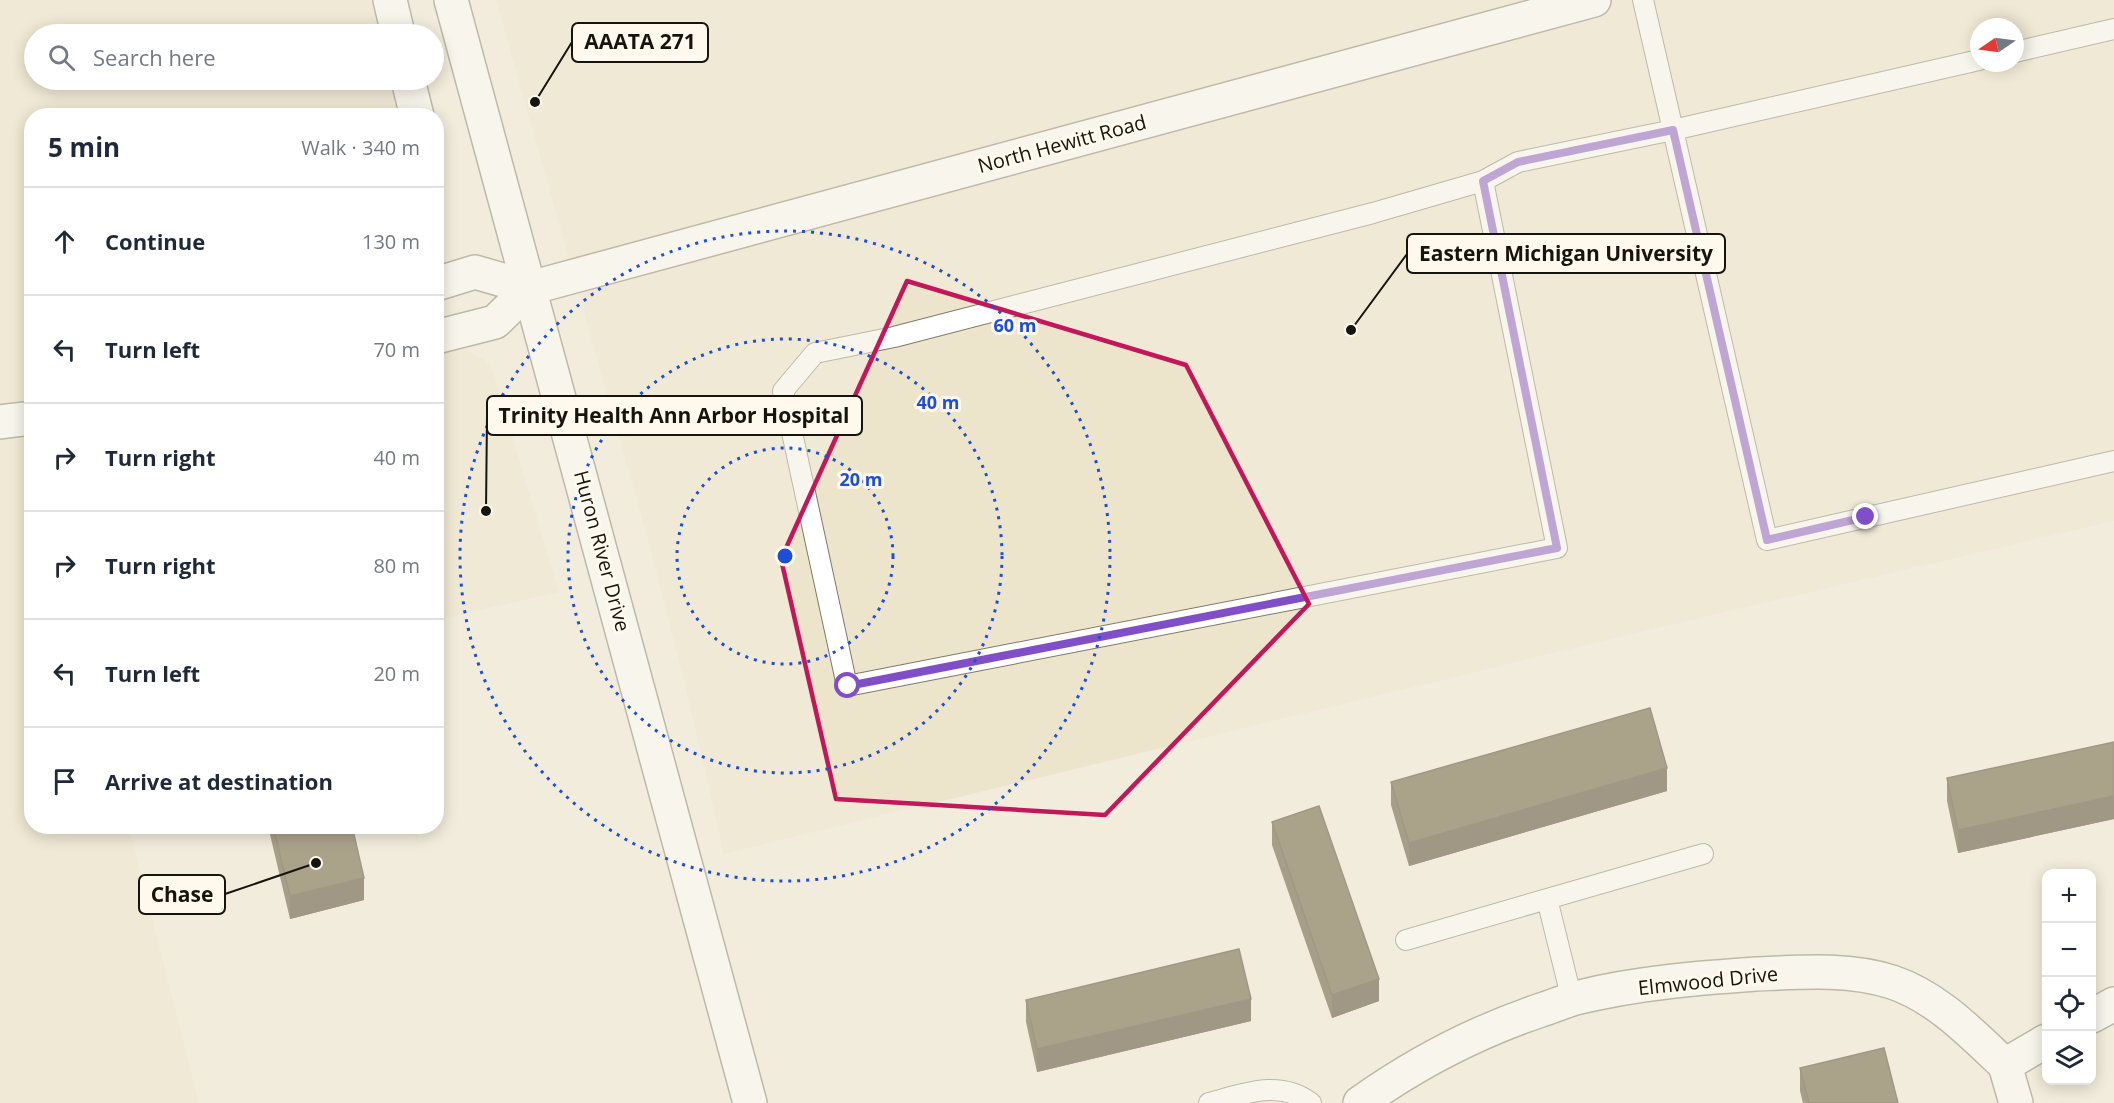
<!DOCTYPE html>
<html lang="en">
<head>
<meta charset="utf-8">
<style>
	:root { --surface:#fff; --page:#f6f6f7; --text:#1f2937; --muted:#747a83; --line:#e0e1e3 }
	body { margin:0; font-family:"Open Sans",sans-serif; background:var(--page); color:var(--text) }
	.controls { position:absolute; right:18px; bottom:18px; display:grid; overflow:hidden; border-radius:12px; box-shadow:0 3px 15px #0003 }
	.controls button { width:54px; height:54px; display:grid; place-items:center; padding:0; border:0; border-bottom:2px solid var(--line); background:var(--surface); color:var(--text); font:30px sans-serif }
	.compass { position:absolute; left:1970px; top:18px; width:54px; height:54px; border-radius:50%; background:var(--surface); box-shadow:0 3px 15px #0003; rotate:257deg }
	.stop { position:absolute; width:18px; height:18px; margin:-14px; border:4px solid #804fc8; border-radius:50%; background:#fff }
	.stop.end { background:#804fc8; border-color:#fff; box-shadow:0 2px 6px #0008 }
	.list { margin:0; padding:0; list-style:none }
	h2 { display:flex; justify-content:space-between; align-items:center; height:78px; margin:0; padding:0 24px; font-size:26px }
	h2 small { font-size:20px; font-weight:400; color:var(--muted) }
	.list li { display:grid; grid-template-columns:39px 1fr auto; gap:18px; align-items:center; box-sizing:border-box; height:108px; padding:0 24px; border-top:2px solid var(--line) }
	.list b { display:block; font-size:22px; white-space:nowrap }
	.list em { font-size:20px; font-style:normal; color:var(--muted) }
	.icon { flex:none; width:33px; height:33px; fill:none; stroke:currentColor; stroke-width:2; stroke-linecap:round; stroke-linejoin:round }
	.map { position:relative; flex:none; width:2114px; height:1103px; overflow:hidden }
	.search { position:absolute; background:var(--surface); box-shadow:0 3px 15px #0003; left:24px; top:24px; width:420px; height:66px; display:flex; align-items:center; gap:15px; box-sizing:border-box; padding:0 21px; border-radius:33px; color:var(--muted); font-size:22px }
	.panel { position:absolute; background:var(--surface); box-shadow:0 3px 15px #0003; left:24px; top:108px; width:420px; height:726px; border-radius:24px }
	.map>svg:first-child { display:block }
	.built { fill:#ede4cc; fill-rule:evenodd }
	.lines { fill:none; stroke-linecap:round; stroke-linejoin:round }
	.lane-casing { stroke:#7f796b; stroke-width:22 }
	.street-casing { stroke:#7f796b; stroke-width:36 }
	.secondary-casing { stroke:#7f796b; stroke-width:36 }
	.lane { stroke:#fff; stroke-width:20 }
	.street { stroke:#fff; stroke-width:33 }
	.secondary { stroke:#fff; stroke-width:33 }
	.wall { fill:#493e21 }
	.shaded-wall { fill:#3c321b }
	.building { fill:#554826; stroke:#3c321b; stroke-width:1.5 }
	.route { stroke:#804fc8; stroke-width:8 }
	.marked { fill:none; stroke:#c2185b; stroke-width:4.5; stroke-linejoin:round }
	.ring { fill:none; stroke:#1d4ed8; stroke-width:3; stroke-dasharray:3 6 }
	.labels { text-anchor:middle; stroke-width:6; stroke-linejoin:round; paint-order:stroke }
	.street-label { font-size:20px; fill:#16140e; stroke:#fef9ec }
	.centre { fill:#1d4ed8; stroke:#fef9ec; stroke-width:3 }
	.ring-label { font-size:18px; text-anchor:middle; font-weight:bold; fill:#1d4ed8; stroke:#fef9ec; stroke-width:6; stroke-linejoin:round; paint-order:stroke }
	.leader { fill:none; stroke:#16140e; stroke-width:2 }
	.callout-dot { fill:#16140e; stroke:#fef9ec; stroke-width:2 }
	.callout { fill:#fef9ec; stroke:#16140e; stroke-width:2 }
	.callout-label { font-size:21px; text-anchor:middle; font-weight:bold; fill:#16140e }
</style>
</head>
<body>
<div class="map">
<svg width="2114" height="1103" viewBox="0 0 2114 1103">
	<rect width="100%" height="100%" fill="#f2ecdc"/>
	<!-- built -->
	<path class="built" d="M 0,0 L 370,0 L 380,34 L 34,34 L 34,80 L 392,80 L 402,115 L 32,116 L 32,826 L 129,827 L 199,1103 L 0,1103 Z
		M 496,0 L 2114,0 L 2114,521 L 1666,626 L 724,854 L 687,693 L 648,540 ZM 1979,27 L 2015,27 L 2015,63 L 1979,63 Z
		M 452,348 L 464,350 L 482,358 L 492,369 L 559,592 L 437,620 L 436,351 Z"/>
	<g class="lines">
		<defs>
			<path id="lane" d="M 1643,0 L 1673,130 L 1979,60
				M 2015,52 L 2114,29
				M 1483,181 L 1373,213 L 894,337 L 815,353 L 783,391 L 847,686 L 1557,548 L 1483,181 L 1518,162 L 1673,130 L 1767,540 L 2114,461
				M 1547,899 L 1703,854
				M 1406,940 L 1547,899 L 1572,1000
				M 1209,1103 C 1244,1094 1279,1079 1311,1103"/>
			<path id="street" d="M 390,0 L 398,34
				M 408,80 L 417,116
				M 436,284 L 475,272 L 530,288 L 495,322 L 436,337
				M 0,422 L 32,418
				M 2092,1016 L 2114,1004
				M 2005,1065 L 2046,1041
				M 2005,1065 L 2016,1103
				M 1360,1103 C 1416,1063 1476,1032 1541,1010 C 1554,1006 1567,1000 1580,997 C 1637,983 1698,978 1756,974 C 1801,972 1849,968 1892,982 C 1937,997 1971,1033 2005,1065"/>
			<path id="secondary" d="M 451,0 L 750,1103
				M 530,288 L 1594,0"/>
		</defs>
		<!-- lane casing -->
		<use href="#lane" class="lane-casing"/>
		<!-- street casing -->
		<use href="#street" class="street-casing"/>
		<!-- secondary casing -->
		<use href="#secondary" class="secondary-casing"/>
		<!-- lane -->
		<use href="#lane" class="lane"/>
		<!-- street -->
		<use href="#street" class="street"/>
		<!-- secondary -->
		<use href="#secondary" class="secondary"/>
	</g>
	<!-- wall -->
	<path class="wall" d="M 2114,742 L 2114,819 L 1958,853 L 1947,801 L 1947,778 Z
		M 1391,782 L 1667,791 L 1409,866 L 1391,805 Z
		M 1272,822 L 1379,1001 L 1332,1018 L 1272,845 Z
		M 268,826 L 352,826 L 364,900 L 290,919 Z
		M 1026,1000 L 1251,1021 L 1037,1072 L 1026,1022 Z
		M 1800,1068 L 1898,1103 L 1803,1103 L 1800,1091 Z"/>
	<!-- shaded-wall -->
	<path class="shaded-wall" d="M 1667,768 L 1667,791 L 1409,866 L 1409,843 Z
		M 2114,796 L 2114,819 L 1958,853 L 1958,830 Z
		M 364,878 L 364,900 L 290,919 L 290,896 Z
		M 1379,979 L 1379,1001 L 1332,1018 L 1332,995 Z
		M 1251,999 L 1251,1021 L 1037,1072 L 1037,1049 Z"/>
	<!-- building -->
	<path class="building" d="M 1650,708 L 1667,768 L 1409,843 L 1391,782 Z
		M 2114,742 L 2114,796 L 1958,830 L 1947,778 Z
		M 1319,806 L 1379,979 L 1332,995 L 1272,822 Z
		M 273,826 L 352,826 L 364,878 L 290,896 Z
		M 1239,949 L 1251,999 L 1037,1049 L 1026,1000 Z
		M 1884,1048 L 1898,1103 L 1809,1103 L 1800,1068 Z"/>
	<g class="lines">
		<!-- route -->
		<path class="route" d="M 848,686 L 1557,548 L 1483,181 L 1518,162 L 1673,130 L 1767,540 L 1866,517"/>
	</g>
	<!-- marked area -->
	<path d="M0 0H2114V1103H0ZM 907,281 L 1186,365 L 1309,604 L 1105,815 L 836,799 L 781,559 Z" fill="#f2ecdc" fill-opacity=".55" fill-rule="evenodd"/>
	<path class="marked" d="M 907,281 L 1186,365 L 1309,604 L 1105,815 L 836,799 L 781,559 Z"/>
	<!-- distance rings -->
	<g class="ring">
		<circle cx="785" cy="556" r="108"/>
		<circle cx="785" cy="556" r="217"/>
		<circle cx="785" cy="556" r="325"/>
	</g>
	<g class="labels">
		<!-- street labels -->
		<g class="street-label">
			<text transform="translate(1062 144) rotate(-15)" y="7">North Hewitt Road</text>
			<text transform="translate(602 551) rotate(75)" y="7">Huron River Drive</text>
			<text transform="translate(1708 981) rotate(-6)" y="7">Elmwood Drive</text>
		</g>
	</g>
	<circle cx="785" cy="556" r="9" class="centre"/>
	<g class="ring-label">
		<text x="1015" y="332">60 m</text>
		<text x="938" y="409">40 m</text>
		<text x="861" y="486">20 m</text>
	</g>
	<!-- callouts -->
	<path class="leader" d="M535 102L572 42M1351 330L1407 254M486 511L487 415M316 863L225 894"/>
	<g class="callout-dot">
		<circle cx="535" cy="102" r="6"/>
		<circle cx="1351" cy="330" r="6"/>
		<circle cx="486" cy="511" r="6"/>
		<circle cx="316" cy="863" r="6"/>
	</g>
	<g class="callout">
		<rect x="572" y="23" width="136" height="39" rx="6"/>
		<rect x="1407" y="234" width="318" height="39" rx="6"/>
		<rect x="487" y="396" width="375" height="39" rx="6"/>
		<rect x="139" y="875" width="86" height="39" rx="6"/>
	</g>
	<g class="callout-label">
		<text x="640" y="49">AAATA 271</text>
		<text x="1566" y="261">Eastern Michigan University</text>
		<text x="674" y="423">Trinity Health Ann Arbor Hospital</text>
		<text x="182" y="902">Chase</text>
	</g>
</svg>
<div class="controls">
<button>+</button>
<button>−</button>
<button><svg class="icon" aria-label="locate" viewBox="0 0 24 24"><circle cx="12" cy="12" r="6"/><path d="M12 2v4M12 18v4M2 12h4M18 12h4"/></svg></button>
<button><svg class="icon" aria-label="layers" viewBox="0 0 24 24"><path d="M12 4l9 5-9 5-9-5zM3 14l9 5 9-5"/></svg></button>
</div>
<svg class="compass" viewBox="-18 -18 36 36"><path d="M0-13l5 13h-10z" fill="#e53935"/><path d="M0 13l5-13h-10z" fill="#747a83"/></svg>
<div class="stop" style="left:848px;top:686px"></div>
<div class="stop end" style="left:1866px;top:517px"></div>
<div class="search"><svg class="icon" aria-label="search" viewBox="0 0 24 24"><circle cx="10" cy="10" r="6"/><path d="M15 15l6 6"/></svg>Search here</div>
<section class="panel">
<h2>5 min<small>Walk · 340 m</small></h2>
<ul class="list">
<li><svg class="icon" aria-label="ahead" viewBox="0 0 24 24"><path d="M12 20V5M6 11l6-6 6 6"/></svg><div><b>Continue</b></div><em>130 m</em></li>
<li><svg class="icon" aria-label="left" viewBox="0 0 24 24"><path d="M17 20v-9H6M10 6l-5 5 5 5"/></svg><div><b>Turn left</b></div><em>70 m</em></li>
<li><svg class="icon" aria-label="right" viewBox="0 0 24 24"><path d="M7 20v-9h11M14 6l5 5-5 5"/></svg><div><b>Turn right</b></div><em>40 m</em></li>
<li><svg class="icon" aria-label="right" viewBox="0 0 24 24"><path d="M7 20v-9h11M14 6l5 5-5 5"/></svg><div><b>Turn right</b></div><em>80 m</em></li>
<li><svg class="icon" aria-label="left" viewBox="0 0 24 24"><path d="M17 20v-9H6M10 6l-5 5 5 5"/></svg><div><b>Turn left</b></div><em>20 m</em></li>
<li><svg class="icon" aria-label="arrive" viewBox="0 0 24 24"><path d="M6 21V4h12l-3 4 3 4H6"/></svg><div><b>Arrive at destination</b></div></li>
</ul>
</section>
</div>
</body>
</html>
